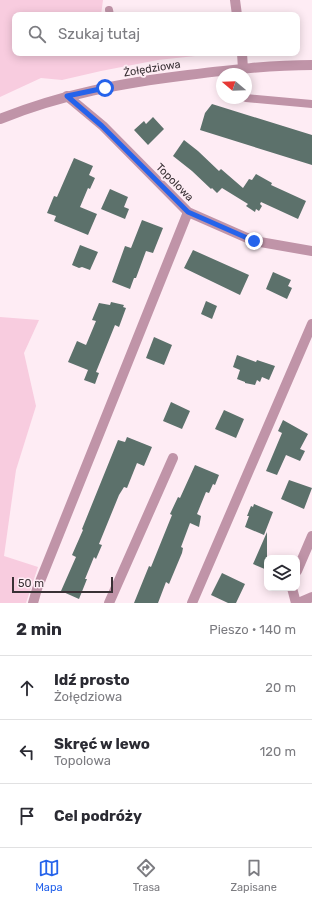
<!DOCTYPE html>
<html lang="pl">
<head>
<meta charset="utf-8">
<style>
	:root { --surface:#fff; --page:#f2f2f3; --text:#2b2b33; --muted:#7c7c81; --line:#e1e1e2; --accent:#2563eb }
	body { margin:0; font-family:Rubik,sans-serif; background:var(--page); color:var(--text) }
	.controls { position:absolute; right:12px; bottom:12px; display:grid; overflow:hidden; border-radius:8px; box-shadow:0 2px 10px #0003 }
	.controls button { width:36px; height:36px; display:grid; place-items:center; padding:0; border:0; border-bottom:1px solid var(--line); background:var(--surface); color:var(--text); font:20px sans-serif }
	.compass { position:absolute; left:216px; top:68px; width:36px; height:36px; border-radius:50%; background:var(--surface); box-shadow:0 2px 10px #0003; rotate:289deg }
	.scale { position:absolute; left:12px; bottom:10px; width:101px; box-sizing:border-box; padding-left:4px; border:2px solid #393135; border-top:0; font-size:11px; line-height:14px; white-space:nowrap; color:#393135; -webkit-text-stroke:3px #feecf4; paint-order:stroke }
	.stop { position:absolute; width:12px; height:12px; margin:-9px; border:3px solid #2563eb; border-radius:50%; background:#fff }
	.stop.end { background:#2563eb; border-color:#fff; box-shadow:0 1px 4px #0008 }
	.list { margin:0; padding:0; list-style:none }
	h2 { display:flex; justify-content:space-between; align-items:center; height:52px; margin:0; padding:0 16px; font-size:17px }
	h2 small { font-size:13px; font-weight:400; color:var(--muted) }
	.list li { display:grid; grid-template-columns:26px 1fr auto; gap:12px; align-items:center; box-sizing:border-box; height:64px; padding:0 16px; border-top:1px solid var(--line) }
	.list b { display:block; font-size:15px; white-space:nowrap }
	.list p { margin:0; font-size:13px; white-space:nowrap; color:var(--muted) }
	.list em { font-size:13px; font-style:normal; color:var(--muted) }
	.icon { flex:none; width:22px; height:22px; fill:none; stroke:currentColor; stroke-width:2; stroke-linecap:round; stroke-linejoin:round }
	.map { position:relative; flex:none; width:312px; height:603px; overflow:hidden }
	.search { position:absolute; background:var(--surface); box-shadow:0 2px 10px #0003; left:12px; right:12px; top:12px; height:44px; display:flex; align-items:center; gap:10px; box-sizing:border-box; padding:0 14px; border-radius:8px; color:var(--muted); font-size:15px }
	.sheet { height:244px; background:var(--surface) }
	nav { display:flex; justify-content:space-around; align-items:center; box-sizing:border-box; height:56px; border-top:1px solid var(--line); background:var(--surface); font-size:11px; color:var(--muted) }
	nav a { display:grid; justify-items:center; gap:2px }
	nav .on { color:var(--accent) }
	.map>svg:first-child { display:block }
	.green { fill:#f8ccdf }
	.building { fill:#5c716b }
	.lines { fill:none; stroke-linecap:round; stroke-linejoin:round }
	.service { stroke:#c094a8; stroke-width:8 }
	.minor { stroke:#c094a8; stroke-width:10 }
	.tertiary { stroke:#c094a8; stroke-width:10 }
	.route { stroke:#2563eb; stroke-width:5 }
	.labels { text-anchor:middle; stroke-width:4; stroke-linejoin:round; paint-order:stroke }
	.street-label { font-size:11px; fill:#393135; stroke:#feecf4 }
</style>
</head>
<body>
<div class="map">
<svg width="312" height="603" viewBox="0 0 312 603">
	<rect width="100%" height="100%" fill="#feecf4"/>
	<!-- green -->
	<path class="green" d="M 0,0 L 103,0 L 101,15 L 15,15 L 15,53 L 223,53 L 158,60 L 101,71 L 62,80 L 41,78 L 0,97 Z
		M 0,317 L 39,320 L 24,353 L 36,406 L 16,470 L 4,556 L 38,567 L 26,603 L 0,603 Z"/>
	<!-- building -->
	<path class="building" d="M 212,104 L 312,135 L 312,165 L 200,130 L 205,113 Z
		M 153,117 L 164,129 L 148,145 L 134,130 L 144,121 L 146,124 Z
		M 184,140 L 198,151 L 219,171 L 221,169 L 243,188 L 249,179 L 252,180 L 256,174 L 272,183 L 271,185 L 306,201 L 298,219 L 261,202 L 260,204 L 262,206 L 259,211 L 256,209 L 255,212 L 246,206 L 248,204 L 222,188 L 217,193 L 212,188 L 211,189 L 192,171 L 173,156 Z
		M 74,158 L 93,166 L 89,175 L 95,178 L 90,189 L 88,188 L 80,207 L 97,214 L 88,235 L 54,221 L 56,216 L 47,213 L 54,196 L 57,197 Z
		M 110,189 L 128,197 L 124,207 L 129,209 L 125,219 L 101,209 Z
		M 142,220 L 163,228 L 153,253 L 146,251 L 136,278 L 134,278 L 130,289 L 112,282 L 125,246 L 131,248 Z
		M 80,245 L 98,252 L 90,270 L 82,267 L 79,268 L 72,265 Z
		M 193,250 L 249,275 L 240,295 L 184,268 Z
		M 273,272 L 291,280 L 288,286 L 292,288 L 287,299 L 266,289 Z
		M 206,301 L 217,306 L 212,319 L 201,314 Z
		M 111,302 L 124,305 L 123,307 L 126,308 L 119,327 L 115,325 L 96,372 L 99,373 L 95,384 L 84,380 L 88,370 L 68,362 L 77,341 L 86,345 L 96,321 L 92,320 L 99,303 L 110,305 Z
		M 154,337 L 172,345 L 164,365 L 146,358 Z
		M 237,355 L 256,362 L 257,360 L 275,366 L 269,380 L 262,377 L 260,382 L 257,380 L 255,385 L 245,383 L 245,382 L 237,379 L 240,370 L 233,367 Z
		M 171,402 L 190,411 L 182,429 L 163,421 Z
		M 224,410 L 244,419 L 236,438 L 215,429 Z
		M 283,420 L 308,434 L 300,449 L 305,451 L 300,461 L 286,455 L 277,475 L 266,471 L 282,433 L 278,431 Z
		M 127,437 L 152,447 L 144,466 L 137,463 L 127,488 L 124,487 L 119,495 L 99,544 L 102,545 L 96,559 L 94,557 L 85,579 L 87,579 L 79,599 L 61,591 L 76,557 L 72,555 L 83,530 L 82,529 L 118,440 L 125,442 Z
		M 195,465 L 219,475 L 215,485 L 213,484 L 209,493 L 206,492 L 197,514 L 201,516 L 199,527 L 190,523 L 181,547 L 183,548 L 182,553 L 169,584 L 166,582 L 158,603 L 134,603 L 149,566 L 151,567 L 172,515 L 170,514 L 178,497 L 180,498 Z
		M 289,480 L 312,488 L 304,509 L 281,499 Z
		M 254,504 L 273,512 L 264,535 L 245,527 L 249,516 L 247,516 L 251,506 L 253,507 Z
		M 267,532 L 267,570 L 253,564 Z
		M 222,573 L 245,584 L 236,603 L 228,603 L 211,595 Z"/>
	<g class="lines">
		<!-- service -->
		<path class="service" d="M 109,10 L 110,15
			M 246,98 L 312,104"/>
		<!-- minor -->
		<path class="minor" d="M 235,0 L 237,15
			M 242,53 L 243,69
			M 67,96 L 103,126 L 188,212 L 254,241 L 312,251
			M 297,571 L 312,536
			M 292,588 L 296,603
			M 33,603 L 37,589 L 188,212
			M 109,603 L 173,458
			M 192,603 L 312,324
			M 298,603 L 312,597"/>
		<!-- tertiary -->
		<path class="tertiary" d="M 0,119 C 62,94 122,83 188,75 C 229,70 271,65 312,65"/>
	</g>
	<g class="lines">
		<!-- route -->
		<path class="route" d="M 105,88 L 67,96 L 102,126 L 188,212 L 254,241"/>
	</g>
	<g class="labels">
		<!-- street labels -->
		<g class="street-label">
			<text transform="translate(152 68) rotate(-9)" y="4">Żołędziowa</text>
			<text transform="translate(175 182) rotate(45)" y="4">Topolowa</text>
		</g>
	</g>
</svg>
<div class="controls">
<button><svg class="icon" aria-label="layers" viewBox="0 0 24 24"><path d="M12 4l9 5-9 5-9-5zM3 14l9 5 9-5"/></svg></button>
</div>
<svg class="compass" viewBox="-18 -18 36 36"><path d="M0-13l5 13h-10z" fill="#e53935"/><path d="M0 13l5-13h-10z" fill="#7c7c81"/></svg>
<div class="scale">50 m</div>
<div class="stop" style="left:105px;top:88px"></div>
<div class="stop end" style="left:254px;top:241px"></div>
<div class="search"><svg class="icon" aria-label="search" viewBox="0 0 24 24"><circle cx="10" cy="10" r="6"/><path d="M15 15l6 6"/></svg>Szukaj tutaj</div>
</div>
<section class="sheet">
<h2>2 min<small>Pieszo · 140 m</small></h2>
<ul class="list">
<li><svg class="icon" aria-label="ahead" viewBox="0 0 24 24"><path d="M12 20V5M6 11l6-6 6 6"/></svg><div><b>Idź prosto</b><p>Żołędziowa</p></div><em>20 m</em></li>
<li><svg class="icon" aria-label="left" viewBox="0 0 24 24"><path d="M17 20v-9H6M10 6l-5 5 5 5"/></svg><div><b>Skręć w lewo</b><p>Topolowa</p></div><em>120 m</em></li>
<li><svg class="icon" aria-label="arrive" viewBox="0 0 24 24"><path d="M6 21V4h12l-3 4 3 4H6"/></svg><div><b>Cel podróży</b></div></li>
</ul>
</section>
<nav>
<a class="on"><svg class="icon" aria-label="map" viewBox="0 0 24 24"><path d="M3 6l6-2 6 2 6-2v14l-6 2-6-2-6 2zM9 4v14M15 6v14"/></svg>Mapa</a>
<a><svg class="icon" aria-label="directions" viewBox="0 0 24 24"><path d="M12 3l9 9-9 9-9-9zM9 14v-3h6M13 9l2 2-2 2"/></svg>Trasa</a>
<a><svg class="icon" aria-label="saved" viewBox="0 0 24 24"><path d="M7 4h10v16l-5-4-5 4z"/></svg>Zapisane</a>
</nav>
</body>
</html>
